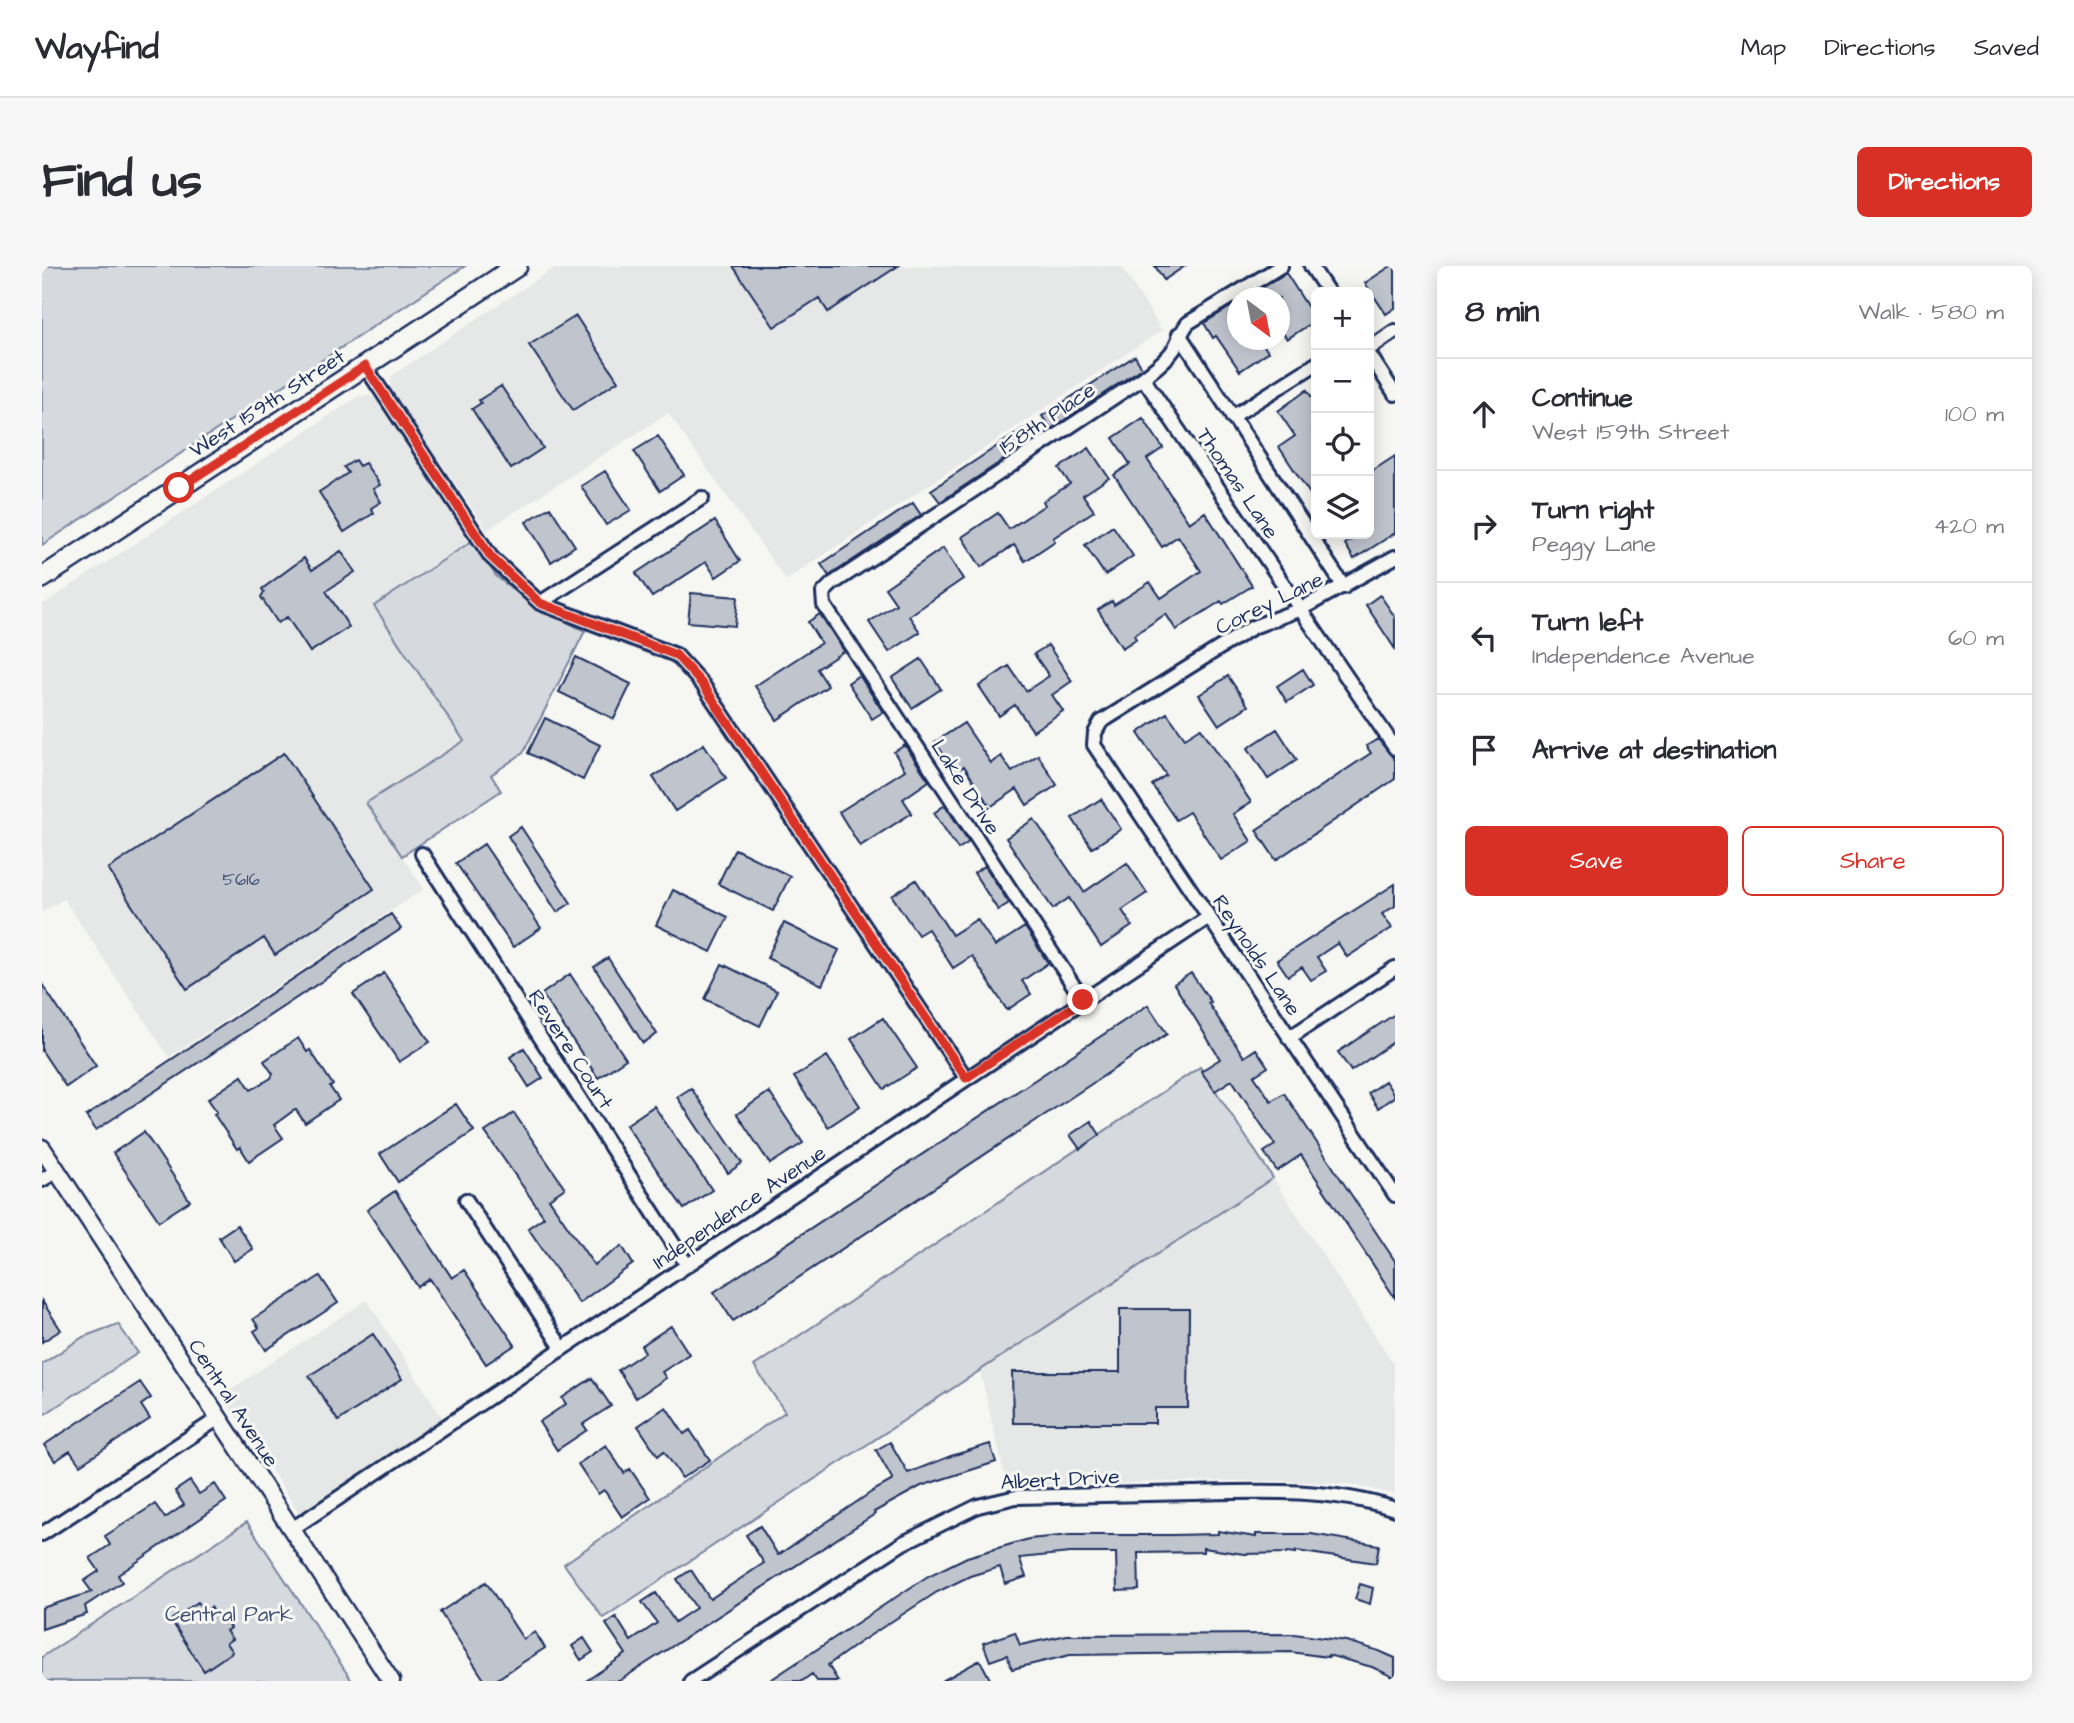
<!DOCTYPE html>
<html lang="en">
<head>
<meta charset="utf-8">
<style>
	:root { --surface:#fff; --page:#f7f7f7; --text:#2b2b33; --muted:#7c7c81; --line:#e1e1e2; --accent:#d93025 }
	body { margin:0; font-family:"Architects Daughter",sans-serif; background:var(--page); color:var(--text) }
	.controls { position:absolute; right:21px; top:21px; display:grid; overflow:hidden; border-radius:10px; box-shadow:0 4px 18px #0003 }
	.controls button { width:63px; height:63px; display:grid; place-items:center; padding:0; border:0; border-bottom:2px solid var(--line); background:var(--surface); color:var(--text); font:35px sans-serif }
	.compass { position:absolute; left:1185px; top:21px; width:63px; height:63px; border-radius:50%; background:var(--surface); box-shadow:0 4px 18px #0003; rotate:148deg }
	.stop { position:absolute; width:21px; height:21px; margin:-16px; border:5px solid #d93025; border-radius:50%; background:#fff }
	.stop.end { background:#d93025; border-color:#fff; box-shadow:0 2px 7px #0008 }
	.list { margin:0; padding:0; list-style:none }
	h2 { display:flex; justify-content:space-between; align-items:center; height:91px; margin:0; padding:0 28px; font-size:30px }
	h2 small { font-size:23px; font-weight:400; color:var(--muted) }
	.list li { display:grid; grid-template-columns:46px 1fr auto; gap:21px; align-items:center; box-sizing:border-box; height:112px; padding:0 28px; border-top:2px solid var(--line) }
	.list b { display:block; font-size:26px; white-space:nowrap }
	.list p { margin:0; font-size:23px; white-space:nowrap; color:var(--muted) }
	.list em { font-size:23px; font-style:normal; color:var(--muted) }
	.actions { display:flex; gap:14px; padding:21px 28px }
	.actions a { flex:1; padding:16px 0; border:2px solid var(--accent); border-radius:10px; text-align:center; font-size:24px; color:var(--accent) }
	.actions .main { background:var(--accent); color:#fff }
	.icon { flex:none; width:38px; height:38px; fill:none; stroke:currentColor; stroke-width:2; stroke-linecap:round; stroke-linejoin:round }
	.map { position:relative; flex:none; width:1353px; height:1415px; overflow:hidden; border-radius:10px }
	header { display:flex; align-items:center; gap:42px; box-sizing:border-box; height:98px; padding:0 35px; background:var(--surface); border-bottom:2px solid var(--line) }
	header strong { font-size:33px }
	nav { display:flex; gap:38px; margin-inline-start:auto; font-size:24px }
	.intro { display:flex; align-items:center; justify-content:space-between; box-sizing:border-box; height:168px; padding:0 42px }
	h1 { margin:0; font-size:49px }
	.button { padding:18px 32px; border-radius:10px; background:var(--accent); color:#fff; font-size:24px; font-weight:700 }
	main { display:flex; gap:42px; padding:0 42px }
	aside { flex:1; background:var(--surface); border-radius:10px; box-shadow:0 4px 18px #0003 }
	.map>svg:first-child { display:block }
	.built { fill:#e6e7e7 }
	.green { fill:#d6d9dd; stroke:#78849e; stroke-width:2 }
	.building { fill:#c0c4cd; stroke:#1b2f5e; stroke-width:2 }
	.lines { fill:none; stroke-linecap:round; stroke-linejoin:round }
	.minor-casing { stroke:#1b2f5e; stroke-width:18 }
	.tertiary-casing { stroke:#1b2f5e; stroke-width:21 }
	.primary-casing { stroke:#1b2f5e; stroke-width:24 }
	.minor { stroke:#f6f6f2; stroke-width:12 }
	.tertiary { stroke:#f6f6f2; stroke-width:16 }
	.primary { stroke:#f6f6f2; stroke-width:19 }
	.route { stroke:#d93025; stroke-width:9 }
	.labels { text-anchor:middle; stroke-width:6; stroke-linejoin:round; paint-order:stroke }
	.number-label { font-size:18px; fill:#44547a }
	.street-label { font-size:21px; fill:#1b2f5e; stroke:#f6f6f2 }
	.park-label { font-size:21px; fill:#405177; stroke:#f6f6f2 }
</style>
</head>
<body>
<header>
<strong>Wayfind</strong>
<nav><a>Map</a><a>Directions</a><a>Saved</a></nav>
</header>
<div class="intro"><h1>Find us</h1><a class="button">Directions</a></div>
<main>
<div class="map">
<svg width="1353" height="1415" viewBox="0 0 1353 1415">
	<rect width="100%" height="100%" fill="#f6f6f2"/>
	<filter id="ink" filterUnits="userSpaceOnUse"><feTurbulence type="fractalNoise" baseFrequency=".0143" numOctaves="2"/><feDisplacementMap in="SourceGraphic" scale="14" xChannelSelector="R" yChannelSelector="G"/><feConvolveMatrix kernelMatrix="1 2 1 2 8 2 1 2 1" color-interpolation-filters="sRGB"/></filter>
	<g filter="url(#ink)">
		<!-- built -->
		<path class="built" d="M 515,0 L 1079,0 L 1120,64 L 744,314 L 626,147 L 445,264 L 349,124 L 349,110 Z
			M 328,129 L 336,135 L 430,275 L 333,340 L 422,474 L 324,537 L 382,623 L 127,791 L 22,633 L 0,646 L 0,339 L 317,130 Z
			M 1231,912 L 1353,1100 L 1353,1228 L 1306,1218 L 1250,1215 L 1179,1215 L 965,1220 L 938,1105 Z
			M 325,1034 L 401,1153 L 258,1248 L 180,1129 Z"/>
		<!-- green -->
		<path class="green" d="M 0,0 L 423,0 L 0,279 Z
			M 430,275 L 455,311 L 491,339 L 543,365 L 481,487 L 449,509 L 459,525 L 360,590 L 324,537 L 422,475 L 332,340 Z
			M 1158,801 L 1231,912 L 561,1352 L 522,1298 L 743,1146 L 712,1100 Z
			M 76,1058 L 96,1087 L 0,1150 L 0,1098 L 41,1071 Z
			M 205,1256 L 310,1415 L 0,1415 L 0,1391 Z"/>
		<!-- building -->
		<path class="building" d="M 691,0 L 856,0 L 786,46 L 777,32 L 732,61 Z
			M 1113,0 L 1143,0 L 1122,14 Z
			M 1349,0 L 1353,0 L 1353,42 L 1344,48 L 1323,17 Z
			M 1244,7 L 1274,54 L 1245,73 L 1237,61 L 1237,32 L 1204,32 Z
			M 1195,37 L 1195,74 L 1218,74 L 1226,86 L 1198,105 L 1174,70 L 1171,72 L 1162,57 Z
			M 534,50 L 576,115 L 531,144 L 487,79 Z
			M 1093,90 L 1100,102 L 1009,163 L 1000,150 Z
			M 459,120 L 501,182 L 469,203 L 430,143 L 439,137 L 437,134 Z
			M 1265,124 L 1274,138 L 1274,162 L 1270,165 L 1274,172 L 1274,237 L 1237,181 L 1253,170 L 1236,145 Z
			M 1101,152 L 1121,182 L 1105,193 L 1147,257 L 1163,246 L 1210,320 L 1181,338 L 1179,335 L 1134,364 L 1124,348 L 1092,369 L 1094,373 L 1080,382 L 1056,344 L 1070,335 L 1072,339 L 1108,316 L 1119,332 L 1159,305 L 1136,270 L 1120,281 L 1072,209 L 1088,198 L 1071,172 Z
			M 981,163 L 990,175 L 898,236 L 889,224 Z
			M 616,170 L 642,209 L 618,225 L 592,185 Z
			M 1047,182 L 1067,212 L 1041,229 L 1052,245 L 1011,272 L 1013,275 L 983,295 L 972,279 L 939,301 L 920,271 L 956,247 L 967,263 L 1003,239 L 1001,235 L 1028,218 L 1017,202 Z
			M 1353,190 L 1353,267 L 1312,293 L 1303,278 L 1319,268 L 1327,268 L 1327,207 Z
			M 313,194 L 317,200 L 323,197 L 338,219 L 331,223 L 339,236 L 329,242 L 332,247 L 302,266 L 277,226 L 306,207 L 302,201 Z
			M 563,205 L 589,244 L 564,259 L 539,220 Z
			M 871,237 L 879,249 L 787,310 L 779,298 Z
			M 508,241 L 533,280 L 509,296 L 484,256 Z
			M 673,255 L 698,295 L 674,311 L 664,296 L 610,331 L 594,307 Z
			M 1071,260 L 1091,290 L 1063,309 L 1043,279 Z
			M 901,282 L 921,313 L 867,350 L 878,366 L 847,386 L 827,356 L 854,338 L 843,322 Z
			M 299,285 L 313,306 L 284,325 L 307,361 L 268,386 L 245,351 L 236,357 L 219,331 L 222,326 L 220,323 L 262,292 L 270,304 Z
			M 649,327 L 696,331 L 693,360 L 646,356 Z
			M 1338,329 L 1353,351 L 1353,383 L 1324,339 Z
			M 778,348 L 802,385 L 775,403 L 786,420 L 735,454 L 713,420 L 779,377 L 766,356 Z
			M 1006,379 L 1030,415 L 1010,429 L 1021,445 L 991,465 L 973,439 L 957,450 L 937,420 L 967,400 L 984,425 L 1007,410 L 992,388 Z
			M 534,391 L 589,418 L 572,453 L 517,426 Z
			M 879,393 L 899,423 L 870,442 L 850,412 Z
			M 1261,403 L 1271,419 L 1245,436 L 1235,420 Z
			M 817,409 L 841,446 L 830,453 L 806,417 Z
			M 1186,410 L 1206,440 L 1177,459 L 1157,429 Z
			M 1125,447 L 1143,472 L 1159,462 L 1209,536 L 1191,548 L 1209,575 L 1179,594 L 1147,546 L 1134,554 L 1110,519 L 1124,509 L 1096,467 Z
			M 503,452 L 558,479 L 541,514 L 486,487 Z
			M 922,457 L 949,497 L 959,490 L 970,506 L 996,489 L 1015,519 L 985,539 L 975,523 L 948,541 L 922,500 L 914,506 L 893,476 Z
			M 1235,463 L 1255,494 L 1226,513 L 1206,482 Z
			M 1336,473 L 1353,494 L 1353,513 L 1234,594 L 1214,564 L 1329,487 L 1324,480 Z
			M 662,478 L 684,512 L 633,545 L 611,511 Z
			M 863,479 L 887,515 L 861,533 L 870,547 L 818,580 L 797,546 L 863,504 L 852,486 Z
			M 242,487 L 332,623 L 233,689 L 222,672 L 145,723 L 66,603 Z
			M 1059,533 L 1079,563 L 1050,582 L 1030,552 Z
			M 903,539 L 927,576 L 916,583 L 892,547 Z
			M 992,553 L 1042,626 L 1085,597 L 1105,627 L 1080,644 L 1090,660 L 1059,681 L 1027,632 L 1011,643 L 964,572 Z
			M 479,561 L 529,637 L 515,646 L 466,570 Z
			M 442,578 L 499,662 L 471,681 L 414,597 Z
			M 693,583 L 748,610 L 731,645 L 676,618 Z
			M 943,600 L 967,637 L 956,644 L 932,607 Z
			M 874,614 L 910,669 L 935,653 L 953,680 L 983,661 L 1006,697 L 980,715 L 989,728 L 965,744 L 930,690 L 911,702 L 886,663 L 876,669 L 850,630 Z
			M 1353,618 L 1353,640 L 1340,648 L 1350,662 L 1305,691 L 1296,677 L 1275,691 L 1284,705 L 1269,714 L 1260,701 L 1246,710 L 1235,694 Z
			M 631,624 L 686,651 L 669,686 L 614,659 Z
			M 349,648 L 359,663 L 54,864 L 44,850 Z
			M 742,657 L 797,684 L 780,719 L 725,692 Z
			M 566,692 L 615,768 L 601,777 L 552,701 Z
			M 680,698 L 735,725 L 718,760 L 663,733 Z
			M 342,707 L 388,776 L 357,796 L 311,728 Z
			M 1149,707 L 1169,736 L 1166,737 L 1202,791 L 1214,783 L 1226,801 L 1212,810 L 1229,835 L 1242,827 L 1353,995 L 1353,1032 L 1259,889 L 1235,905 L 1222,886 L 1233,879 L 1190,814 L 1173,825 L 1159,805 L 1178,793 L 1132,718 Z
			M 528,708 L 584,793 L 556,812 L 500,728 Z
			M 0,718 L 54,800 L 24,821 L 0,785 Z
			M 1106,739 L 1125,768 L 691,1055 L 672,1026 Z
			M 1353,748 L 1353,775 L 1309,805 L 1296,786 Z
			M 841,752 L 875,802 L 842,823 L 809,773 Z
			M 256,772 L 265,786 L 268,784 L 291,819 L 288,821 L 297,834 L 263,857 L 254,844 L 251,845 L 232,859 L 241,872 L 207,895 L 198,881 L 195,883 L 172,848 L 175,846 L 166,833 L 200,810 L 209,824 L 229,812 L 231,808 L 222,795 Z
			M 482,782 L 501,812 L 487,821 L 468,791 Z
			M 785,790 L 818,840 L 786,861 L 752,811 Z
			M 1343,815 L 1353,830 L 1336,842 L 1326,827 Z
			M 649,822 L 700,897 L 686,907 L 635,831 Z
			M 727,826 L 761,877 L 728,898 L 695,848 Z
			M 414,838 L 432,865 L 356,916 L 338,888 Z
			M 612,840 L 670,924 L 642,943 L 584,859 Z
			M 472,847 L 523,922 L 507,933 L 552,999 L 580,980 L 591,998 L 537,1037 L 486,962 L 502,951 L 443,866 Z
			M 1049,855 L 1058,869 L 1038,883 L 1028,869 Z
			M 102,866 L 148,935 L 117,955 L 71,887 Z
			M 353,925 L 410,1012 L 422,1004 L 473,1079 L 444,1098 L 388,1013 L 376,1021 L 325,944 Z
			M 195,959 L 211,983 L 192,995 L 177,971 Z
			M 278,1010 L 296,1037 L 224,1084 L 212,1065 L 217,1062 L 211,1053 Z
			M 0,1035 L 19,1064 L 0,1076 Z
			M 1078,1043 L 1147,1043 L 1146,1142 L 1113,1142 L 1113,1157 L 971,1157 L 970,1106 L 1078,1106 Z
			M 629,1060 L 647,1088 L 620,1106 L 624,1112 L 594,1132 L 576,1104 L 603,1086 L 599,1080 Z
			M 331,1068 L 360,1113 L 296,1155 L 267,1110 Z
			M 550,1112 L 569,1140 L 541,1158 L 545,1164 L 515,1184 L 497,1156 L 524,1138 L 520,1132 Z
			M 98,1116 L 109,1132 L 99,1139 L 108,1153 L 38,1199 L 28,1185 L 13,1195 L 2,1179 Z
			M 624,1141 L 642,1168 L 648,1164 L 668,1194 L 640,1212 L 622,1185 L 616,1190 L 596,1160 Z
			M 848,1176 L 866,1207 L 909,1190 L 948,1178 L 954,1196 L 879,1220 L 832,1246 L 833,1248 L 577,1415 L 544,1415 L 584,1388 L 564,1358 L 574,1351 L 589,1375 L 615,1357 L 600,1336 L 614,1327 L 633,1356 L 654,1342 L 635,1313 L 649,1304 L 668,1333 L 722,1297 L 704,1269 L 718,1260 L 736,1289 L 831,1225 L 851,1214 L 834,1184 Z
			M 564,1179 L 582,1207 L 588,1203 L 608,1232 L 580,1251 L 562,1224 L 556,1228 L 536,1198 Z
			M 148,1215 L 157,1228 L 173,1218 L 184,1235 L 76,1309 L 80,1316 L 43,1340 L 45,1348 L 0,1363 L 0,1342 L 50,1326 L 42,1315 L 57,1305 L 48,1292 L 68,1279 L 63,1270 L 113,1238 L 123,1252 L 142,1239 L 133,1225 Z
			M 1176,1265 L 1214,1271 L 1214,1268 L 1269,1268 L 1337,1279 L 1334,1297 L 1254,1285 L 1254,1287 L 1246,1286 L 1245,1287 L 1202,1288 L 1161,1282 L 1161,1286 L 1096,1287 L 1097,1324 L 1075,1325 L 1074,1287 L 1028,1287 L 977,1292 L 984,1311 L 963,1318 L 958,1301 L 928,1310 L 895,1326 L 818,1376 L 786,1399 L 796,1415 L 775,1415 L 770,1408 L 760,1415 L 727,1415 L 886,1310 L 925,1291 L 987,1273 L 1028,1269 L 1131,1269 L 1176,1268 Z
			M 444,1316 L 481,1373 L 493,1366 L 503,1382 L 452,1415 L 443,1415 L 398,1346 Z
			M 1318,1318 L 1331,1322 L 1328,1338 L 1313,1333 Z
			M 156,1336 L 163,1345 L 169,1341 L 174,1349 L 178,1347 L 188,1362 L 184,1365 L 190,1373 L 184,1377 L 190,1386 L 162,1405 L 129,1354 Z
			M 973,1366 L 978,1379 L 1025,1369 L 1252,1368 L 1304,1375 L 1337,1385 L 1353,1392 L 1353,1412 L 1330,1401 L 1286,1389 L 1286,1391 L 1248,1386 L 1028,1389 L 970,1403 L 965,1389 L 948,1395 L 941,1377 Z
			M 542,1372 L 551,1386 L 539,1394 L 530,1380 Z
			M 938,1394 L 949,1415 L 900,1415 Z"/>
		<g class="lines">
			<defs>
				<path id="minor" d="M 1269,0 L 1286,26
					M 1137,68 L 1302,321
					M 1327,83 L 1353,65
					M 1327,88 L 1353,128
					M 323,100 L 449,291 L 498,337 L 634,389 L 661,419 L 924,812
					M 1101,112 L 1353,482
					M 1190,151 L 1274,98
					M 1353,291 L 1259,343 L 1211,361 L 1059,456 L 1053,467 L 1052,479 L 1353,929
					M 498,337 L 660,232
					M 380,588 L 645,999
					M 1041,734 L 782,339 L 781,327 L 790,318 L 1101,112 C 1112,103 1124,95 1132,83 C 1137,74 1139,66 1146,57 L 1239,0
					M 1247,772 L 1353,702
					M 0,914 L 15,905
					M 424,934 L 520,1082
					M 250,1263 L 1167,651
					M 0,1268 L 177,1152
					M 649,1415 L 861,1277 L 936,1240 L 974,1231 C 1033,1230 1092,1228 1151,1227 C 1219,1225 1288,1222 1353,1243"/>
				<path id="tertiary" d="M 0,882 L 349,1415"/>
				<path id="primary" d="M 0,312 L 475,0"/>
			</defs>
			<!-- minor casing -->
			<use href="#minor" class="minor-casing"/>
			<!-- tertiary casing -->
			<use href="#tertiary" class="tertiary-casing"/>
			<!-- primary casing -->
			<use href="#primary" class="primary-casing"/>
			<!-- minor -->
			<use href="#minor" class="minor"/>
			<!-- tertiary -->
			<use href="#tertiary" class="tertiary"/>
			<!-- primary -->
			<use href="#primary" class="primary"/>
		</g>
	</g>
	<g class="lines" filter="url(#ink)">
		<!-- route -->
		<path class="route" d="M 137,222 L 323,100 L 449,291 L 498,337 L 634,389 L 661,419 L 924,812 L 1041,734"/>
	</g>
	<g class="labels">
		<!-- number labels -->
		<g class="number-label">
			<text x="199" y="619">5616</text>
		</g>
		<!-- street labels -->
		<g class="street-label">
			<text transform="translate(225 137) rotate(-33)" y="7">West 159th Street</text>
			<text transform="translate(1005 152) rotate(-34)" y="7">158th Place</text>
			<text transform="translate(1196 217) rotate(56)" y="7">Thomas Lane</text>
			<text transform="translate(1227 337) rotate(-26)" y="7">Corey Lane</text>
			<text transform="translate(924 521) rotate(57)" y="7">Lake Drive</text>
			<text transform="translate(1215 689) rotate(56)" y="7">Reynolds Lane</text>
			<text transform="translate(529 783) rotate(57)" y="7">Revere Court</text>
			<text transform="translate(697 941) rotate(-34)" y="7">Independence Avenue</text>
			<text transform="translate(192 1137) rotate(57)" y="7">Central Avenue</text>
			<text transform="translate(1018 1213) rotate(-3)" y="7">Albert Drive</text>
		</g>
		<!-- park labels -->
		<g class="park-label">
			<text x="187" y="1355">Central Park</text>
		</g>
	</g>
</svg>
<div class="controls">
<button>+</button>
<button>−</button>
<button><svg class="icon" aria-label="locate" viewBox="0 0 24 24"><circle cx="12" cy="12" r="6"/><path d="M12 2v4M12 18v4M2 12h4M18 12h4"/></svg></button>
<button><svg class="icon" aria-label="layers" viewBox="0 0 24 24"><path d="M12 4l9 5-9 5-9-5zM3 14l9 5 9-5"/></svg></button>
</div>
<svg class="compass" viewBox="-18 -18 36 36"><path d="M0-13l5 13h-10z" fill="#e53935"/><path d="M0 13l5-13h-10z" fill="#7c7c81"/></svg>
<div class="stop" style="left:137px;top:222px"></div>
<div class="stop end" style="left:1041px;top:734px"></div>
</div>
<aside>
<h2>8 min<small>Walk · 580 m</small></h2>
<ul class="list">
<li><svg class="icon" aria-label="ahead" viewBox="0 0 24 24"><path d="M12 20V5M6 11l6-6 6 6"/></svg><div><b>Continue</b><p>West 159th Street</p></div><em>100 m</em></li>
<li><svg class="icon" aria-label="right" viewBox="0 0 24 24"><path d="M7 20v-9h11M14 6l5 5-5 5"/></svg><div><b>Turn right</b><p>Peggy Lane</p></div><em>420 m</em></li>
<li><svg class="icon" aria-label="left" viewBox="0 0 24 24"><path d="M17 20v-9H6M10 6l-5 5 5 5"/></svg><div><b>Turn left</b><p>Independence Avenue</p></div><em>60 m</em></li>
<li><svg class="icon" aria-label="arrive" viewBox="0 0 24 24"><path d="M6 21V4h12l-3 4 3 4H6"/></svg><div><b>Arrive at destination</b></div></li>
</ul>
<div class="actions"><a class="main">Save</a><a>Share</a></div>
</aside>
</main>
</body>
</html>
